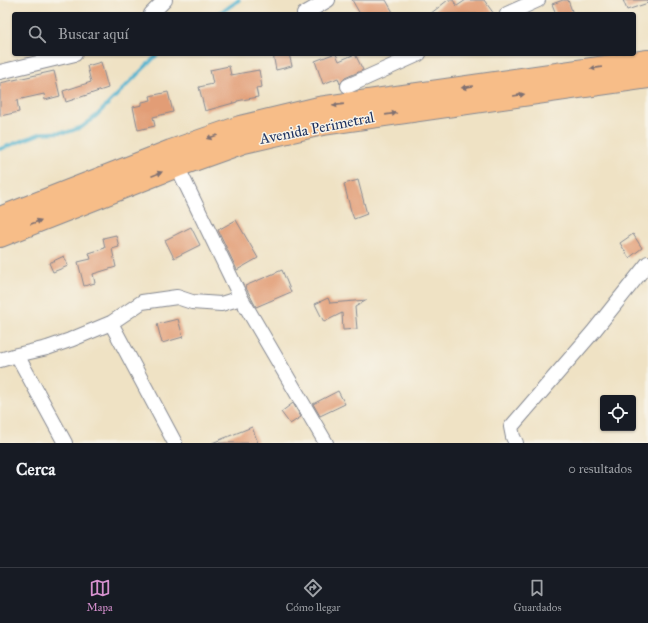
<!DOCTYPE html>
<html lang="es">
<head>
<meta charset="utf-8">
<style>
	:root { --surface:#171b24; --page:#20242c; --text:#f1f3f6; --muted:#9ea1a6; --line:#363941; --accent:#d690ce }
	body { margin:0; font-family:"IM FELL Great Primer",serif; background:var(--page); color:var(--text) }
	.controls { position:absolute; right:12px; bottom:12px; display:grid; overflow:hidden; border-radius:4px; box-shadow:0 1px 3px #0004 }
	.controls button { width:36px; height:36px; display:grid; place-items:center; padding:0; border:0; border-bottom:1px solid var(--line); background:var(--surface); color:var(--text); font:20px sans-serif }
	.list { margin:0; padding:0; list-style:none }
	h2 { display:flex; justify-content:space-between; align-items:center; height:52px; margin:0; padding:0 16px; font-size:17px }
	h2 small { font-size:13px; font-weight:400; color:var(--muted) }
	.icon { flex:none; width:22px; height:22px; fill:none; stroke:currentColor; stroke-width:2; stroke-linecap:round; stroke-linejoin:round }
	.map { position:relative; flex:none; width:648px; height:443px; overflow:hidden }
	.search { position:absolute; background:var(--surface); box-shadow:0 1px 3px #0004; left:12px; right:12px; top:12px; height:44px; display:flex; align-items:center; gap:10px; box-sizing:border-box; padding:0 14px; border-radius:4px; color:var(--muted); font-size:15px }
	.sheet { height:124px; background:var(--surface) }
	nav { display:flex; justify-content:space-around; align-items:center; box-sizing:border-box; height:56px; border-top:1px solid var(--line); background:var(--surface); font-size:11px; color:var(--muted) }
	nav a { display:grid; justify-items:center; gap:2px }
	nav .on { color:var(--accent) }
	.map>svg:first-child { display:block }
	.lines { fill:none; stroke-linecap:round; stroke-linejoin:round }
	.stream { stroke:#50b2cf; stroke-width:3.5 }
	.building { fill:#e29d76 }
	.street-casing { stroke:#858891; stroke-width:16 }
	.primary-casing { stroke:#858891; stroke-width:24 }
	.street { stroke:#fff; stroke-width:14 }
	.primary { stroke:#f7bd88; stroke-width:22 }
	.oneway { fill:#7e6f71 }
	.labels { text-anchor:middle; stroke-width:3; stroke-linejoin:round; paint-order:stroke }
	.street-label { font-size:15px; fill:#1b2f5e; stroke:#f7f3e8 }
</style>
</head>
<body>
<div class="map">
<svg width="648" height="443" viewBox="0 0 648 443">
	<rect width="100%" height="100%" fill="#f7f3e8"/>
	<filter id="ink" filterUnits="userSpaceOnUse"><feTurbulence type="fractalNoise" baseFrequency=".025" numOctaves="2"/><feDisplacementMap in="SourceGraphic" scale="8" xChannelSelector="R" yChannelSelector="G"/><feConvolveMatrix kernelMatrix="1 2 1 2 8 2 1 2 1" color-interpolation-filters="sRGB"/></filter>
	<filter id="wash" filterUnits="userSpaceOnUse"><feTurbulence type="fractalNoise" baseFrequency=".012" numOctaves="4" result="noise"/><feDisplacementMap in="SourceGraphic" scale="16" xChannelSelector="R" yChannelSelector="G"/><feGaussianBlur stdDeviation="0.9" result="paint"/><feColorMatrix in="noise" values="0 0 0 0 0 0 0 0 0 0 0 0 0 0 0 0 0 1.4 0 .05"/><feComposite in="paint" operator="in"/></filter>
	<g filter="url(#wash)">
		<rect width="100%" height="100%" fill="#efe2c4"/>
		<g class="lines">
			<!-- stream -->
			<path class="stream" d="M 216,14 L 226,9 L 239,0
				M 0,149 L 42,133 L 68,132 L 82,127 L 96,116 L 158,54"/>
		</g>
		<g id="blocks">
			<!-- building -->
			<path class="building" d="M 352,0 L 386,0 L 394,14 L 360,14 Z
				M 448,0 L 453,0 L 457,6 L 466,0 L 484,0 L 494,14 L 430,14 Z
				M 563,0 L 568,0 L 573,14 L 556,14 L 552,4 Z
				M 623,0 L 648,0 L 648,3 L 627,10 Z
				M 273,54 L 289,54 L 292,66 L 276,70 Z
				M 333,54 L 336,54 L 339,61 L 355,54 L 363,70 L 345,78 L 340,84 L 338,78 L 323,84 L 315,61 Z
				M 101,62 L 108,88 L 66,102 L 63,91 L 91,82 L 87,66 Z
				M 229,66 L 231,75 L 259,70 L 262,87 L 256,88 L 258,97 L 237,101 L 237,102 L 205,111 L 199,87 L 213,84 L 210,70 Z
				M 54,71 L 60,96 L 45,100 L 44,94 L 17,100 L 19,112 L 0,116 L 0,83 Z
				M 168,92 L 173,112 L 153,117 L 155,126 L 138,130 L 133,107 L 142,105 L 142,102 L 151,100 L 150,96 Z
				M 358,180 L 367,214 L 354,219 L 351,211 L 344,184 Z
				M 236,220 L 258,258 L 237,270 L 218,230 Z
				M 191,227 L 200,245 L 174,258 L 165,240 Z
				M 633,234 L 642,248 L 629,258 L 620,243 Z
				M 116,235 L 119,247 L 112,249 L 116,267 L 93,274 L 95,283 L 84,286 L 78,262 L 91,259 L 89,253 L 105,248 L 103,238 Z
				M 64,256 L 68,266 L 53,272 L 49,263 Z
				M 282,270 L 291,292 L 256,307 L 245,286 Z
				M 328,298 L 330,303 L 367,300 L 355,307 L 357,329 L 343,330 L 342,313 L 324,322 L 315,304 Z
				M 178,319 L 183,337 L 162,343 L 157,324 Z
				M 338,391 L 345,404 L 320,416 L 313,404 Z
				M 293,403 L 301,417 L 290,424 L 281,412 Z
				M 252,427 L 258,443 L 212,443 Z"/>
		</g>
	</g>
	<g filter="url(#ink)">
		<use href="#blocks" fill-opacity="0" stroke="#858891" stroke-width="1"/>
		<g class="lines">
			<defs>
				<path id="street" d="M 151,14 L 165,0
					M 304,14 L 328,0
					M 507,14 L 538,0
					M 0,72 L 75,54
					M 348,86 L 419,54
					M 177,166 L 241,298 L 326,443
					M 111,323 L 175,443
					M 17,355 L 65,443
					M 0,360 L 17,355 L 47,348 L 70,340 L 111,323 L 142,302 L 177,297 L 192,302 L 221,304 L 241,298
					M 516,443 L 513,437 L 511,427 L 593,332 L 648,263"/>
				<path id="primary" d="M 0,218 L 171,151 L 240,127 L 319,108 L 648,61
					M 0,236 L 177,166 L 244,142 L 322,124 L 648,77"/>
			</defs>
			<!-- street casing -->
			<use href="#street" class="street-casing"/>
			<!-- primary casing -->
			<use href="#primary" class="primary-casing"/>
			<!-- street -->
			<use href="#street" class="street"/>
			<!-- primary -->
			<use href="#primary" class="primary"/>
		</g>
		<!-- one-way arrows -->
		<defs><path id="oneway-solid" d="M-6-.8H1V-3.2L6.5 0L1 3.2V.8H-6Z"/></defs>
		<g class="oneway">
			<use href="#oneway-solid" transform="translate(596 68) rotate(172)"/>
			<use href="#oneway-solid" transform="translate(467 87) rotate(171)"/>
			<use href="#oneway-solid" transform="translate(519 95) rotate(-9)"/>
			<use href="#oneway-solid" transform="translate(338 105) rotate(172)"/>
			<use href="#oneway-solid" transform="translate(391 114) rotate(-8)"/>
			<use href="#oneway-solid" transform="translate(212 137) rotate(161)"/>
			<use href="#oneway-solid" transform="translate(157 174) rotate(-22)"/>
			<use href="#oneway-solid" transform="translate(36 222) rotate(-21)"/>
		</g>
	</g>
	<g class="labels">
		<!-- street labels -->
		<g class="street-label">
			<text transform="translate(317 128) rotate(-11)" y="5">Avenida Perimetral</text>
		</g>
	</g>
</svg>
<div class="controls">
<button><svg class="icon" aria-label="locate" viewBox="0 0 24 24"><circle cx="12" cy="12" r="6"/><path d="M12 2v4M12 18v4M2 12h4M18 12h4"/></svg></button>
</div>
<div class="search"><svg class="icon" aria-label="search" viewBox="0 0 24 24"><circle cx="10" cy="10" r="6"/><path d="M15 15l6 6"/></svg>Buscar aquí</div>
</div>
<section class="sheet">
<h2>Cerca<small>0 resultados</small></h2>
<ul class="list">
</ul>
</section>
<nav>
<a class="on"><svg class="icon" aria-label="map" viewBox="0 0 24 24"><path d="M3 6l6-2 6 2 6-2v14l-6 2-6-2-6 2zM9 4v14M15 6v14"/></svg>Mapa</a>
<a><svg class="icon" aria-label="directions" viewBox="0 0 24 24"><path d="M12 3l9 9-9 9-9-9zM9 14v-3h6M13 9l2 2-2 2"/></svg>Cómo llegar</a>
<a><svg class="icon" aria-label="saved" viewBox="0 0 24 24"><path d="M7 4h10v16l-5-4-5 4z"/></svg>Guardados</a>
</nav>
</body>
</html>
